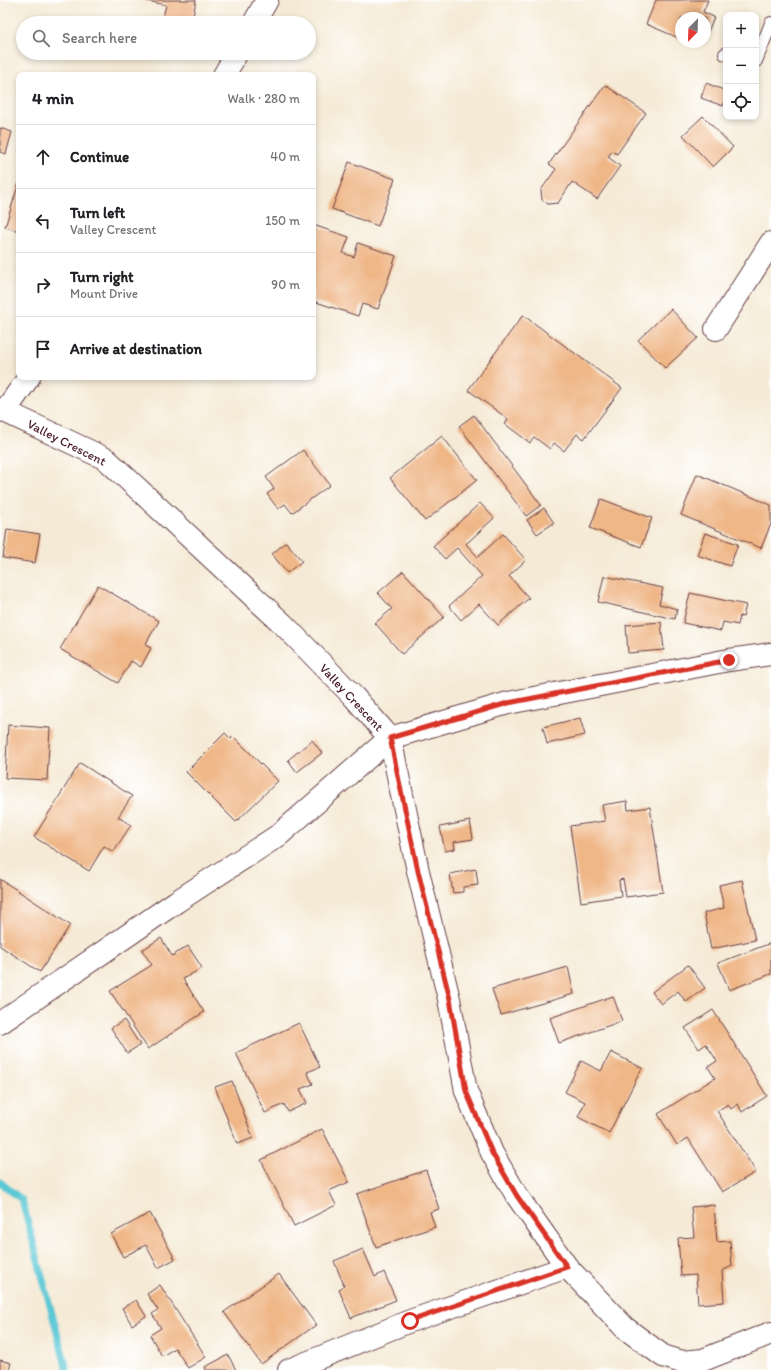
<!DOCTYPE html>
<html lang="en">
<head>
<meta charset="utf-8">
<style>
	:root { --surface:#fff; --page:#f6f6f6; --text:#202124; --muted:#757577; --line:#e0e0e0 }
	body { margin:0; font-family:Itim,sans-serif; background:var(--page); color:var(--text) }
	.controls { position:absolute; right:12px; top:12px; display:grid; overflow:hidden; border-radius:8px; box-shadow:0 2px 6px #0003 }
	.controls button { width:36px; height:36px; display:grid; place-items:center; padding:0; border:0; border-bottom:1px solid var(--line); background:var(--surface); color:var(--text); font:20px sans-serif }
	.compass { position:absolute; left:675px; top:12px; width:36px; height:36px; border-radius:50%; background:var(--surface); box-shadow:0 2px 6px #0003; rotate:203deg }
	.stop { position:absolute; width:12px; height:12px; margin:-9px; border:3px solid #d93025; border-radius:50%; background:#fff }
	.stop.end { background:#d93025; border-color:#fff; box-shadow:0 1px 4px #0008 }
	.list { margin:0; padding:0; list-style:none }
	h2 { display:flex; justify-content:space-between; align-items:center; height:52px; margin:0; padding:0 16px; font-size:17px }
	h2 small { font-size:13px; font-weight:400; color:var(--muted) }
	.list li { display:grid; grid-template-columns:26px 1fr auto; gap:12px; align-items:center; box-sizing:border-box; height:64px; padding:0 16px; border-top:1px solid var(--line) }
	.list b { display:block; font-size:15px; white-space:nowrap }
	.list p { margin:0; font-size:13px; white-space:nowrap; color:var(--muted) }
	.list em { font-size:13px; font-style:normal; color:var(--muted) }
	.icon { flex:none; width:22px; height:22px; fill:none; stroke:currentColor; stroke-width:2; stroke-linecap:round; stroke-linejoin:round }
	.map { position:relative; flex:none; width:771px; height:1370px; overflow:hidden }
	.search { position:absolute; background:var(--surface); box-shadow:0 2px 6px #0003; left:16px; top:16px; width:300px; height:44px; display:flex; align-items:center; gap:10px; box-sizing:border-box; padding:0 14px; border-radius:22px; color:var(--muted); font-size:15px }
	.panel { position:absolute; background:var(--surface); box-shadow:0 2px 6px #0003; left:16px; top:72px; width:300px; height:308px; border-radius:8px }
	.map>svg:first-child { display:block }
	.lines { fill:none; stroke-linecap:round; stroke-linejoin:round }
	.stream { stroke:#5cc8d5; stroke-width:7 }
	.building { fill:#efb686 }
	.service-casing { stroke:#643d44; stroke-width:14 }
	.minor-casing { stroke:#643d44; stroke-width:24 }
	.service { stroke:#fff; stroke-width:12 }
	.minor { stroke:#fff; stroke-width:22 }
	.route { stroke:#d93025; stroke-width:5 }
	.labels { text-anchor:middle; stroke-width:3.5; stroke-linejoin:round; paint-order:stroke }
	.street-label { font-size:13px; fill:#4a1f2b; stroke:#fff }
</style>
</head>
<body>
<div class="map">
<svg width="771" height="1370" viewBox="0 0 771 1370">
	<rect width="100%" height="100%" fill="#fff"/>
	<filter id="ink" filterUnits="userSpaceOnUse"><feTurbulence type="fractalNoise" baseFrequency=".025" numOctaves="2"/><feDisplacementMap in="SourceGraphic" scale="8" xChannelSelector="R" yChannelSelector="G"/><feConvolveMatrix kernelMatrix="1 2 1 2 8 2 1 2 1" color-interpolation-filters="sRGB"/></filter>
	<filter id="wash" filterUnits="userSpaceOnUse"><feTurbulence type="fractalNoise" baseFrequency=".012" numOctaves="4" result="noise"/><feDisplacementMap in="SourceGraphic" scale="16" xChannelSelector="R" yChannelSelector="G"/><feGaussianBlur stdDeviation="0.9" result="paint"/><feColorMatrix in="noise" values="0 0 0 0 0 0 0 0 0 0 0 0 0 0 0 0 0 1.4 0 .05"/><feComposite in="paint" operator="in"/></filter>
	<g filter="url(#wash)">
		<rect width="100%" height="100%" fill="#f5ead5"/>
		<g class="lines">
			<!-- stream -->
			<path class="stream" d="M 0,1182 L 22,1200 L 67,1370"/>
		</g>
		<g id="blocks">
			<!-- building -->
			<path class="building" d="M 143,0 L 196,0 L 192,22 L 163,17 L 166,5 Z
				M 656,0 L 708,0 L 703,12 L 714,17 L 705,39 L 705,18 L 681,18 L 681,39 L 646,24 Z
				M 706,83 L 726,91 L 726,98 L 723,106 L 701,98 Z
				M 605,85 L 646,113 L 617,154 L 612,151 L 608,157 L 620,166 L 597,199 L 572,182 L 558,203 L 548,204 L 542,200 L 541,190 L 556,169 L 549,164 Z
				M 703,116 L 733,147 L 713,167 L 683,135 Z
				M 0,128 L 12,132 L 6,154 L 0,152 Z
				M 349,162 L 395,179 L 378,226 L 332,209 Z
				M 19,183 L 19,231 L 5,227 Z
				M 313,225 L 349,237 L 343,253 L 354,257 L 358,243 L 396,256 L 378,309 L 362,304 L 358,316 L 313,301 Z
				M 671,309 L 698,338 L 665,368 L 638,340 Z
				M 523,315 L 622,388 L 584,439 L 577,434 L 564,451 L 554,443 L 550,449 L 534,437 L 530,443 L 505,424 L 508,419 L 468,390 Z
				M 474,415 L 541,505 L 526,516 L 459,426 Z
				M 442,436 L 477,480 L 425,521 L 390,478 Z
				M 303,450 L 330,485 L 292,513 L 285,504 L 278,509 L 267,494 L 274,489 L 266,477 Z
				M 697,474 L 771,505 L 771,524 L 761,548 L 681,515 Z
				M 601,499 L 652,518 L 641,547 L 590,528 Z
				M 480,503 L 494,518 L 466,544 L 478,557 L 503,534 L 526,560 L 509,576 L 529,598 L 498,625 L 479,604 L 461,620 L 449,606 L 482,576 L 457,548 L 445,559 L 433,546 Z
				M 544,508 L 554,523 L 537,534 L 527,520 Z
				M 7,529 L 40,534 L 35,563 L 3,558 Z
				M 705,533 L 738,544 L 730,566 L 697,555 Z
				M 286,542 L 302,561 L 287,573 L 272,554 Z
				M 403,571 L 444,617 L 402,654 L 375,623 L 392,609 L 378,593 Z
				M 604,576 L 663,588 L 659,604 L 677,609 L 675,619 L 598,602 Z
				M 98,585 L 159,621 L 145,645 L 151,648 L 141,667 L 131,661 L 118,683 L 60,649 Z
				M 690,593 L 746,605 L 743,617 L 740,616 L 738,625 L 723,622 L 721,631 L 683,623 Z
				M 661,622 L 664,650 L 628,653 L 626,625 Z
				M 580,718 L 585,735 L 547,744 L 543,727 Z
				M 8,725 L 50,728 L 47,780 L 5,778 Z
				M 225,733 L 231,739 L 233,736 L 278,781 L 236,822 L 186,772 Z
				M 312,740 L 322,753 L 297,772 L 288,760 Z
				M 80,763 L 132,796 L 118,817 L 131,825 L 113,852 L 104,846 L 89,871 L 34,837 Z
				M 627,801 L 628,810 L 650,807 L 663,892 L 626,897 L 623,879 L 619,880 L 621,896 L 581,902 L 570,826 L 605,821 L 602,805 Z
				M 470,821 L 473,839 L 454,842 L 455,849 L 445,851 L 440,827 Z
				M 476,869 L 478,885 L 463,887 L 463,892 L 453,893 L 450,874 Z
				M 0,879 L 70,925 L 40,972 L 0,946 Z
				M 742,880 L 755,940 L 711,949 L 704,913 L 724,908 L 719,885 Z
				M 161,938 L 172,956 L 188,946 L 202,968 L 183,979 L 204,1012 L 148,1049 L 110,991 L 152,965 L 142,950 Z
				M 771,943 L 771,974 L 729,990 L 718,963 Z
				M 688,965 L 705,988 L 686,1002 L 678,991 L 661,1004 L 652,992 Z
				M 568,967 L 574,994 L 501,1015 L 492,989 Z
				M 613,996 L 622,1021 L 559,1043 L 550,1018 Z
				M 713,1010 L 767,1096 L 742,1112 L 738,1104 L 731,1109 L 728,1104 L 717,1111 L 756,1172 L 722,1192 L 688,1138 L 677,1145 L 658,1114 L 715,1078 L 708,1067 L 717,1061 L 706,1044 L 699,1049 L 685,1028 Z
				M 124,1020 L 140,1045 L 127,1053 L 111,1028 Z
				M 299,1023 L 320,1067 L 307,1072 L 313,1084 L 300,1089 L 307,1103 L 288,1112 L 284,1104 L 265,1113 L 236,1053 Z
				M 611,1052 L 642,1068 L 609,1133 L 578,1117 L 585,1102 L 565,1092 L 581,1061 L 601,1071 Z
				M 232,1081 L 253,1138 L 237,1144 L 215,1087 Z
				M 322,1129 L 349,1182 L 329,1191 L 336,1205 L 294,1226 L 261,1160 Z
				M 426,1170 L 439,1209 L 430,1212 L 435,1227 L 376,1247 L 357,1194 Z
				M 714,1205 L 717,1242 L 730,1241 L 732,1266 L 722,1271 L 724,1302 L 698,1304 L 696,1275 L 681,1276 L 678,1238 L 694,1237 L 691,1207 Z
				M 150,1213 L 175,1259 L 158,1268 L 146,1245 L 123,1257 L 111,1234 Z
				M 363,1249 L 375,1277 L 384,1272 L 396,1300 L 351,1318 L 339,1290 L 344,1285 L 334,1261 Z
				M 279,1274 L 316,1325 L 261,1364 L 224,1312 Z
				M 160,1285 L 206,1357 L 188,1368 L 175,1348 L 162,1356 L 150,1335 L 161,1328 L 152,1314 L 158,1310 L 147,1294 Z
				M 136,1300 L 146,1316 L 132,1325 L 122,1308 Z
				M 228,1355 L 236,1370 L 206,1370 L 205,1367 Z
				M 0,1360 L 11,1363 L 9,1370 L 0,1370 Z"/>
		</g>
	</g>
	<g filter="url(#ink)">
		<use href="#blocks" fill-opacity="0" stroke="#643d44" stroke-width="1"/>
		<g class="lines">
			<defs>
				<path id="service" d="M 725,54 L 726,54
					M 756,61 L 771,23"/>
				<path id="minor" d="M 254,23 L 267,0
					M 224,75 L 237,53
					M 716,329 L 771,243
					M 0,409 L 106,459 L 283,624 L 354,697 L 390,738 L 418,871 L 449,999 L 466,1091 L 492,1153 L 517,1196 L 567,1267 L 625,1328 L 663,1356 L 682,1362 L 703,1360 L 771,1333
					M 5,411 L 29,377
					M 0,1023 L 176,902 L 279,835 L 390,738 L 508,703 L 729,660 L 771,654
					M 289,1370 L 410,1321 L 567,1267"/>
			</defs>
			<!-- service casing -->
			<use href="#service" class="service-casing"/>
			<!-- minor casing -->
			<use href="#minor" class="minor-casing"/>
			<!-- service -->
			<use href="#service" class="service"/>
			<!-- minor -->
			<use href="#minor" class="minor"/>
		</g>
	</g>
	<g class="lines" filter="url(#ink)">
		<!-- route -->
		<path class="route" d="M 410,1321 L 567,1267 L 517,1196 L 492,1153 L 466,1091 L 450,999 L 418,871 L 390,738 L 508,703 L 729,660"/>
	</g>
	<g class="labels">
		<!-- street labels -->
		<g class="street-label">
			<text transform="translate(67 442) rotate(27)" y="5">Valley Crescent</text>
			<text transform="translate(352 697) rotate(47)" y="5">Valley Crescent</text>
		</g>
	</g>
</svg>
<div class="controls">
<button>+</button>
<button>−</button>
<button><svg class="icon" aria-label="locate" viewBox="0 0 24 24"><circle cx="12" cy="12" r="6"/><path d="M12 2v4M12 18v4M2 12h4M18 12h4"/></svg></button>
</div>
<svg class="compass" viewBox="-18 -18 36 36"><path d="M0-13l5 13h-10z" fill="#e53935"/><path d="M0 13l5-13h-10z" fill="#757577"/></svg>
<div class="stop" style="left:410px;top:1321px"></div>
<div class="stop end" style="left:729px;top:660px"></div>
<div class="search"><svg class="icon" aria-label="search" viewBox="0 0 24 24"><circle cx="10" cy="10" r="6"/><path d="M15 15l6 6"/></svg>Search here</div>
<section class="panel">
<h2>4 min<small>Walk · 280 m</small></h2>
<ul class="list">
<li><svg class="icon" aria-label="ahead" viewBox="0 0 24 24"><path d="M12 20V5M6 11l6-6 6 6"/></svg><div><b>Continue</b></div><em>40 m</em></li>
<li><svg class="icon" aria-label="left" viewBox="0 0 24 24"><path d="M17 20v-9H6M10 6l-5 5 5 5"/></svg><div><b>Turn left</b><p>Valley Crescent</p></div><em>150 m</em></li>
<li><svg class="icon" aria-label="right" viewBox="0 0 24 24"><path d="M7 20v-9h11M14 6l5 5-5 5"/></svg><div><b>Turn right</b><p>Mount Drive</p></div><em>90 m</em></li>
<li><svg class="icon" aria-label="arrive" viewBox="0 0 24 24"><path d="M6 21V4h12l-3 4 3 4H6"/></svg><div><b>Arrive at destination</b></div></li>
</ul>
</section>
</div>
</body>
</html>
